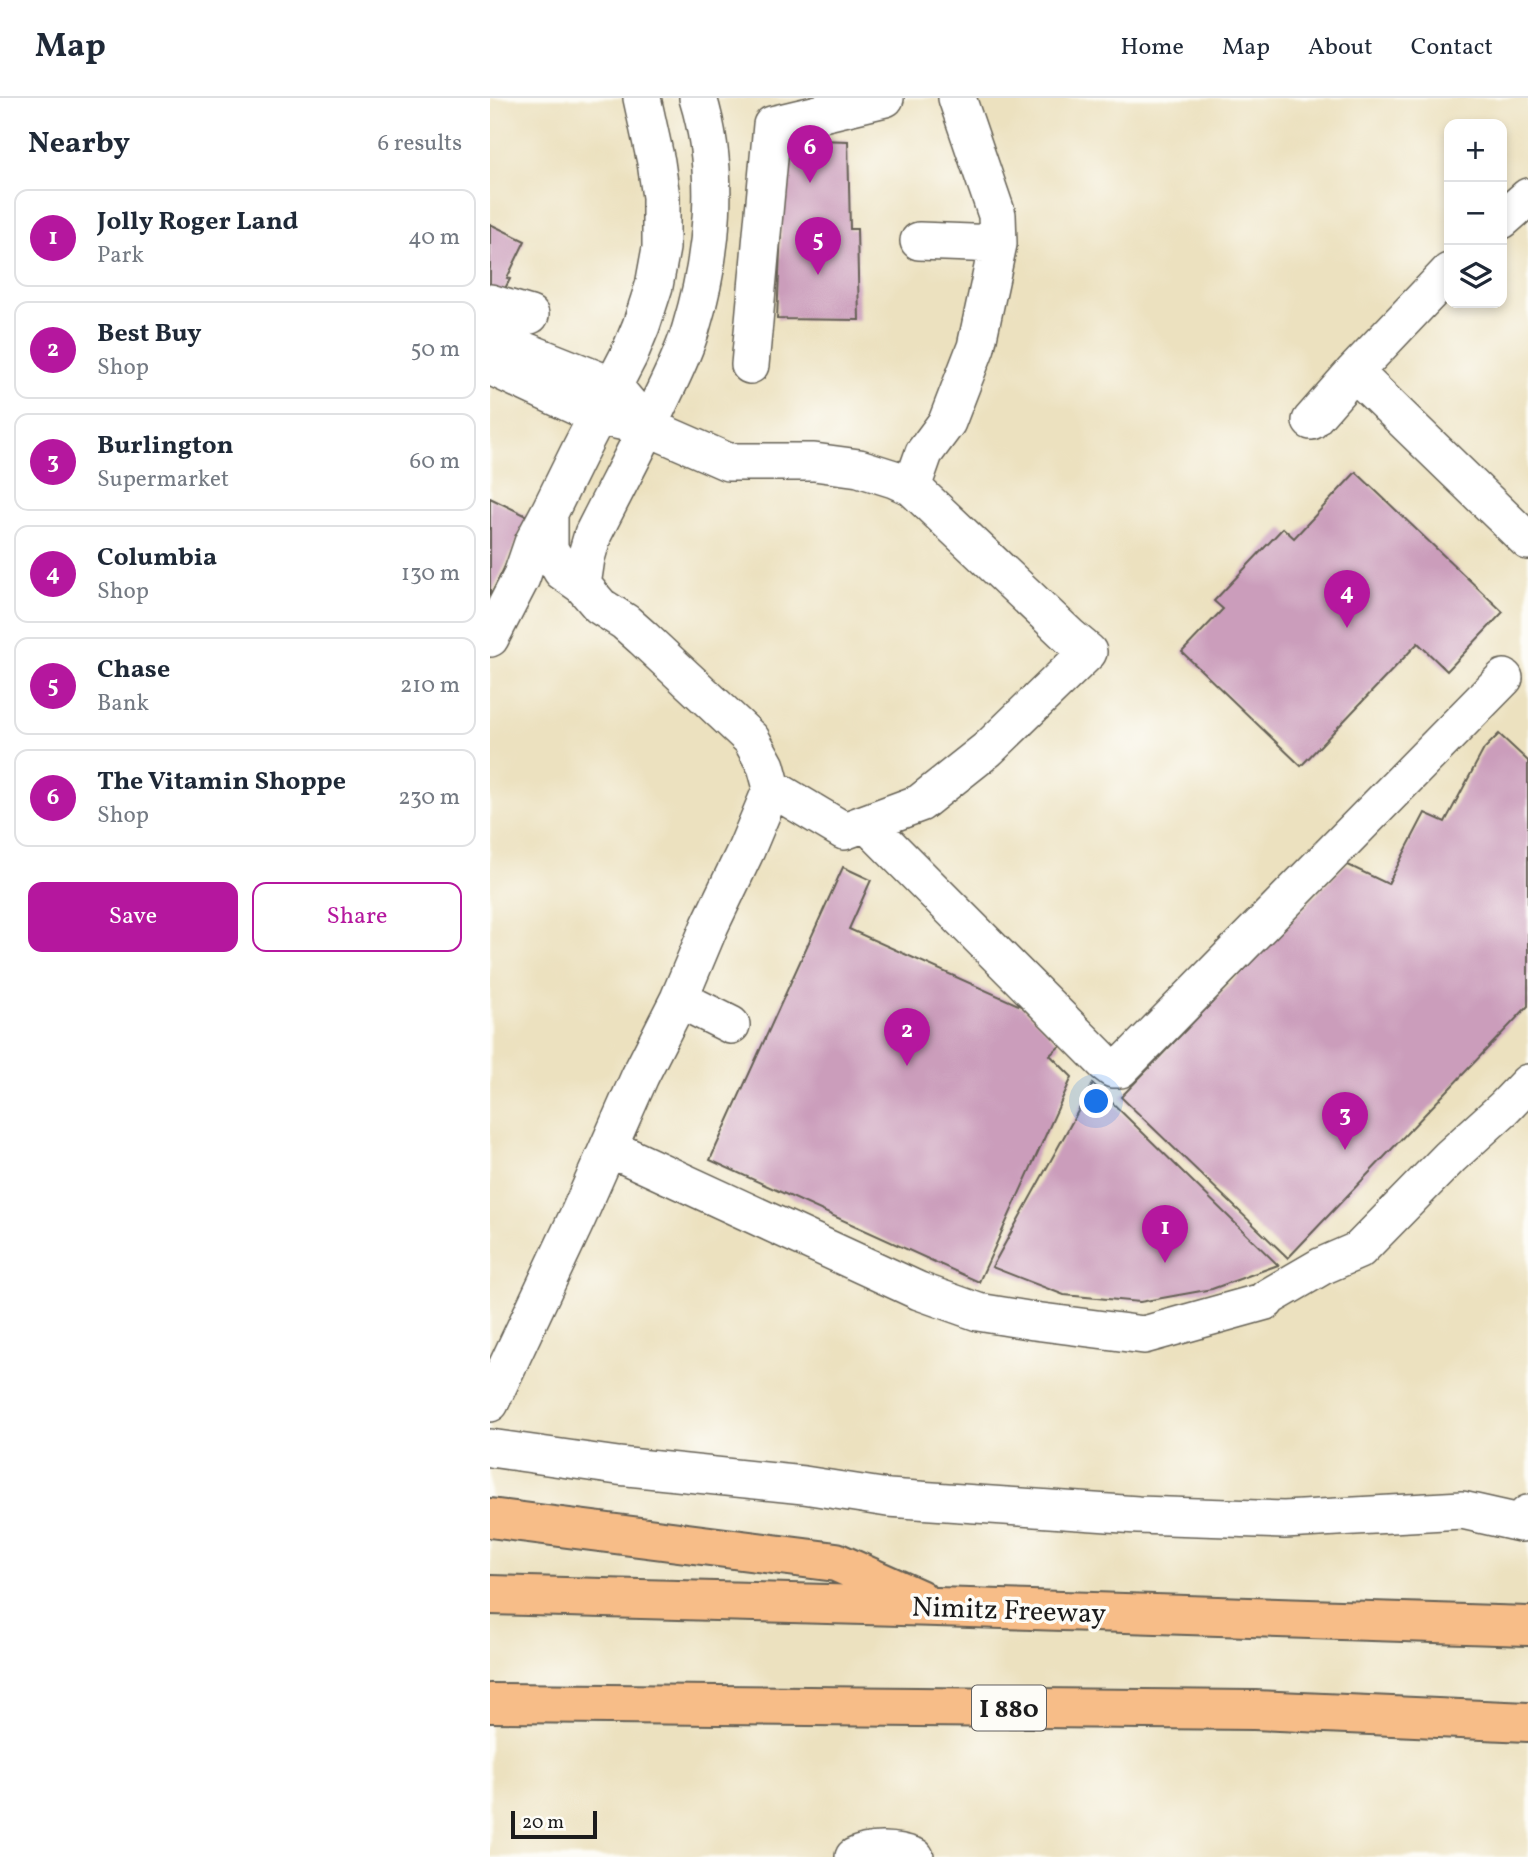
<!DOCTYPE html>
<html lang="en">
<head>
<meta charset="utf-8">
<style>
	:root { --surface:#fff; --page:#f6f6f7; --text:#1f2937; --muted:#747a83; --line:#e0e1e3; --accent:#b5179e }
	body { margin:0; font-family:Vollkorn,serif; background:var(--page); color:var(--text) }
	.controls { position:absolute; right:21px; top:21px; display:grid; overflow:hidden; border-radius:14px; box-shadow:0 4px 10px #0003 }
	.controls button { width:63px; height:63px; display:grid; place-items:center; padding:0; border:0; border-bottom:2px solid var(--line); background:var(--surface); color:var(--text); font:35px sans-serif }
	.scale { position:absolute; left:21px; bottom:18px; width:86px; box-sizing:border-box; padding-left:7px; border:4px solid #1c1c1c; border-top:0; font-size:19px; line-height:24px; white-space:nowrap; color:#1c1c1c; -webkit-text-stroke:5px #fdfcf7; paint-order:stroke }
	.you { position:absolute; left:607px; top:1004px; width:24px; height:24px; margin:-18px; border:5px solid #fff; border-radius:50%; background:#1a73e8; box-shadow:0 0 0 10px #1a73e833 }
	.badge { display:grid; place-items:center; width:46px; height:46px; border-radius:50%; background:var(--accent); color:#fff; font-size:23px; font-weight:700 }
	.pin { position:absolute; translate:-50% -58px; filter:drop-shadow(0 2px 4px #0008) }
	.pin::after { content:''; position:absolute; top:37px; width:24px; height:21px; background:inherit; clip-path:polygon(0 0,100% 0,50% 100%) }
	.list { margin:0; padding:0; list-style:none }
	h2 { display:flex; justify-content:space-between; align-items:center; height:91px; margin:0; padding:0 28px; font-size:30px }
	h2 small { font-size:23px; font-weight:400; color:var(--muted) }
	.list li { display:grid; grid-template-columns:46px 1fr auto; gap:21px; align-items:center; box-sizing:border-box; height:98px; margin:0 14px 14px; padding:0 14px; border:2px solid var(--line); border-radius:14px }
	.list b { display:block; font-size:26px; white-space:nowrap }
	.list p { margin:0; font-size:23px; white-space:nowrap; color:var(--muted) }
	.list em { font-size:23px; font-style:normal; color:var(--muted) }
	.actions { display:flex; gap:14px; padding:21px 28px }
	.actions a { flex:1; padding:16px 0; border:2px solid var(--accent); border-radius:14px; text-align:center; font-size:24px; color:var(--accent) }
	.actions .main { background:var(--accent); color:#fff }
	.icon { flex:none; width:38px; height:38px; fill:none; stroke:currentColor; stroke-width:2; stroke-linecap:round; stroke-linejoin:round }
	.map { position:relative; flex:none; width:1038px; height:1759px; overflow:hidden }
	header { display:flex; align-items:center; gap:42px; box-sizing:border-box; height:98px; padding:0 35px; background:var(--surface); border-bottom:2px solid var(--line) }
	header strong { font-size:33px }
	nav { display:flex; gap:38px; margin-inline-start:auto; font-size:24px }
	main { display:flex }
	aside { flex:1; background:var(--surface) }
	.map>svg:first-child { display:block }
	.building { fill:#cb9dbb }
	.lines { fill:none; stroke-linecap:round; stroke-linejoin:round }
	.minor-casing { stroke:#656155; stroke-width:40 }
	.highway-casing { stroke:#656155; stroke-width:42 }
	.minor { stroke:#fff; stroke-width:37 }
	.highway { stroke:#f7bd88; stroke-width:38 }
	.labels { text-anchor:middle; stroke-width:7; stroke-linejoin:round; paint-order:stroke }
	.shield { fill:#fdfcf7; stroke:#605f5e; stroke-width:2 }
	.shield-label { font-size:26px; font-weight:bold; fill:#1c1c1c }
	.street-label { font-size:28px; fill:#1c1c1c; stroke:#fdfcf7 }
</style>
</head>
<body>
<header>
<strong>Map</strong>
<nav><a>Home</a><a>Map</a><a>About</a><a>Contact</a></nav>
</header>
<main>
<aside>
<h2>Nearby<small>6 results</small></h2>
<ul class="list">
<li><span class="badge">1</span><div><b>Jolly Roger Land</b><p>Park</p></div><em>40 m</em></li>
<li><span class="badge">2</span><div><b>Best Buy</b><p>Shop</p></div><em>50 m</em></li>
<li><span class="badge">3</span><div><b>Burlington</b><p>Supermarket</p></div><em>60 m</em></li>
<li><span class="badge">4</span><div><b>Columbia</b><p>Shop</p></div><em>130 m</em></li>
<li><span class="badge">5</span><div><b>Chase</b><p>Bank</p></div><em>210 m</em></li>
<li><span class="badge">6</span><div><b>The Vitamin Shoppe</b><p>Shop</p></div><em>230 m</em></li>
</ul>
<div class="actions"><a class="main">Save</a><a>Share</a></div>
</aside>
<div class="map">
<svg width="1038" height="1759" viewBox="0 0 1038 1759">
	<rect width="100%" height="100%" fill="#fdfcf7"/>
	<filter id="ink" filterUnits="userSpaceOnUse"><feTurbulence type="fractalNoise" baseFrequency=".0143" numOctaves="2"/><feDisplacementMap in="SourceGraphic" scale="14" xChannelSelector="R" yChannelSelector="G"/><feConvolveMatrix kernelMatrix="1 2 1 2 8 2 1 2 1" color-interpolation-filters="sRGB"/></filter>
	<filter id="wash" filterUnits="userSpaceOnUse"><feTurbulence type="fractalNoise" baseFrequency=".00686" numOctaves="4" result="noise"/><feDisplacementMap in="SourceGraphic" scale="28" xChannelSelector="R" yChannelSelector="G"/><feGaussianBlur stdDeviation="1.57" result="paint"/><feColorMatrix in="noise" values="0 0 0 0 0 0 0 0 0 0 0 0 0 0 0 0 0 1.4 0 .05"/><feComposite in="paint" operator="in"/></filter>
	<g filter="url(#wash)">
		<rect width="100%" height="100%" fill="#ece1bf"/>
		<g id="blocks">
			<!-- building -->
			<path class="building" d="M 295,41 L 358,43 L 360,131 L 367,131 L 369,222 L 287,221 Z
				M 0,126 L 35,143 L 17,180 L 20,181 L 10,200 L 0,198 Z
				M 866,374 L 1013,514 L 957,573 L 928,545 L 811,668 L 692,554 L 733,511 L 724,503 L 793,430 L 804,440 Z
				M 0,400 L 39,419 L 0,499 Z
				M 1009,636 L 1038,663 L 1038,908 L 798,1160 L 631,999 L 856,766 L 898,786 L 935,715 L 955,724 L 994,651 Z
				M 353,769 L 381,782 L 359,831 L 533,909 L 571,947 L 560,957 L 582,979 L 489,1184 L 220,1062 Z
				M 603,986 L 788,1167 L 722,1191 L 650,1204 L 574,1197 L 502,1169 Z"/>
		</g>
	</g>
	<g filter="url(#ink)">
		<use href="#blocks" fill-opacity="0" stroke="#656155" stroke-width="2"/>
		<g class="lines">
			<defs>
				<path id="minor" d="M 1012,122 L 1038,99
					M 429,143 L 508,146
					M 0,205 L 40,217
					M 0,239 L 123,288 L 139,307
					M 260,267 L 282,27 L 395,0
					M 0,268 L 107,318 L 158,329 L 238,364 L 324,364 L 369,370 L 404,381 L 422,389 L 579,538 L 598,554 L 498,651 L 430,705 L 354,733 L 282,690
					M 864,274 L 1038,443
					M 821,323 L 864,274 L 959,174
					M 422,389 L 434,355 L 457,324 L 486,249 L 508,146 L 507,117 L 467,0
					M 92,487 L 96,460 L 103,436 C 125,392 149,348 170,303 C 181,280 194,255 201,230 C 223,157 231,74 208,0
					M 0,540 L 31,480 L 43,445 L 59,415 L 91,350 L 139,257 L 151,228 L 164,188 L 171,150 L 171,99 L 166,64 L 152,0
					M 376,725 L 615,965 L 623,971 L 630,971 L 1014,580
					M 189,901 L 241,927
					M 119,1050 L 429,1193 L 488,1214 L 544,1223 L 654,1237 L 776,1203 L 777,1200 L 832,1168 L 869,1152 L 960,1059 L 1014,1010 L 1038,985
					M 0,1305 L 88,1118 L 150,978 L 189,901 L 220,827 L 256,752 L 282,690 L 276,668 L 261,641 L 153,540 L 135,524 L 110,508 L 92,487 L 72,473 L 59,451 L 59,415
					M 0,1350 L 128,1368 L 314,1387 L 398,1400 L 648,1417 L 794,1422 L 972,1412 L 1030,1425 L 1038,1416
					M 364,1759 C 381,1750 407,1752 425,1759"/>
				<path id="highway" d="M 0,1420 L 346,1464 L 429,1501
					M 0,1497 L 447,1509 L 1038,1528
					M 0,1605 L 764,1612 L 1038,1624"/>
			</defs>
			<!-- minor casing -->
			<use href="#minor" class="minor-casing"/>
			<!-- highway casing -->
			<use href="#highway" class="highway-casing"/>
			<!-- minor -->
			<use href="#minor" class="minor"/>
			<!-- highway -->
			<use href="#highway" class="highway"/>
		</g>
	</g>
	<g class="labels">
		<!-- shield labels -->
		<rect class="shield" x="482" y="1587.5" width="74" height="45" rx="5"/>
		<g class="shield-label">
			<text x="519" y="1619">I 880</text>
		</g>
		<!-- street labels -->
		<g class="street-label">
			<text transform="translate(519 1511) rotate(2)" y="10">Nimitz Freeway</text>
		</g>
	</g>
</svg>
<div class="controls">
<button>+</button>
<button>−</button>
<button><svg class="icon" aria-label="layers" viewBox="0 0 24 24"><path d="M12 4l9 5-9 5-9-5zM3 14l9 5 9-5"/></svg></button>
</div>
<div class="scale">20 m</div>
<div class="you"></div>
<div class="pin badge" style="left:675px;top:1165px">1</div>
<div class="pin badge" style="left:417px;top:968px">2</div>
<div class="pin badge" style="left:855px;top:1052px">3</div>
<div class="pin badge" style="left:857px;top:530px">4</div>
<div class="pin badge" style="left:328px;top:177px">5</div>
<div class="pin badge" style="left:320px;top:85px">6</div>
</div>
</main>
</body>
</html>
